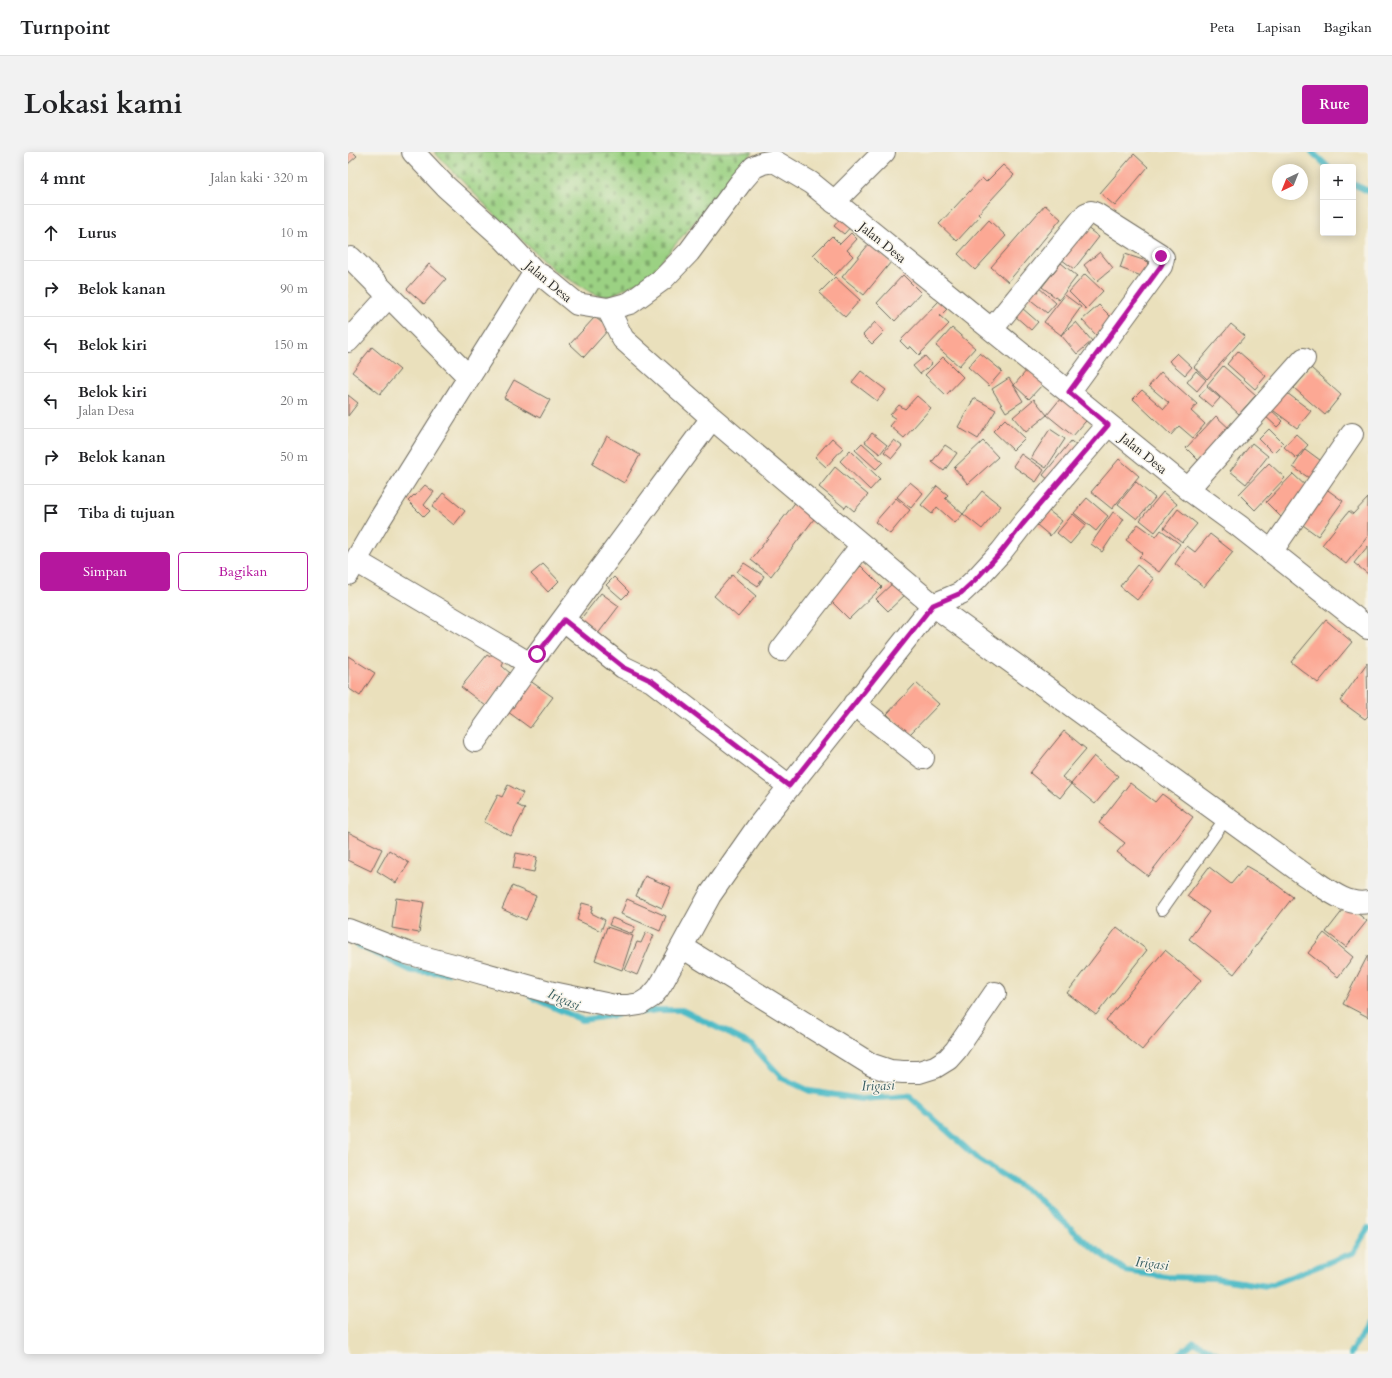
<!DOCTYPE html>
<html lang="id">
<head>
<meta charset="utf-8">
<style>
	:root { --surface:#fff; --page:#f2f2f2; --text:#202124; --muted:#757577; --line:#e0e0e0; --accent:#b5179e }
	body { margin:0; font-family:Cardo,serif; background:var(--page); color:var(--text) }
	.controls { position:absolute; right:12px; top:12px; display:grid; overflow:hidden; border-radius:4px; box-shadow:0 2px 10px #0003 }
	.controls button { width:36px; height:36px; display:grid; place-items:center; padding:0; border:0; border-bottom:1px solid var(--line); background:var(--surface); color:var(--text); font:20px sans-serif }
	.compass { position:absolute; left:924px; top:12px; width:36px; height:36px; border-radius:50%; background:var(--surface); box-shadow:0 2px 10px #0003; rotate:223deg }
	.stop { position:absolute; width:12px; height:12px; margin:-9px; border:3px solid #b5179e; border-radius:50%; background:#fff }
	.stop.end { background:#b5179e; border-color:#fff; box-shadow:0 1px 4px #0008 }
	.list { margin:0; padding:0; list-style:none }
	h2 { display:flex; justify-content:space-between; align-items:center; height:52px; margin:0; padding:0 16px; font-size:17px }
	h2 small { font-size:13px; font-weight:400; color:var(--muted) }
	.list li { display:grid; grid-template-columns:26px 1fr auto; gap:12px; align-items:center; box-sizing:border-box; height:56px; padding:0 16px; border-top:1px solid var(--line) }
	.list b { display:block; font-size:15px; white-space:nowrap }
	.list p { margin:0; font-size:13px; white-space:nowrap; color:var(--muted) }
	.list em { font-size:13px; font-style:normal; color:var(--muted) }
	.actions { display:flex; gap:8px; padding:12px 16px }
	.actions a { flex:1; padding:9px 0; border:1px solid var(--accent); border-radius:4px; text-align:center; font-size:14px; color:var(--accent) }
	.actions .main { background:var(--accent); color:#fff }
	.icon { flex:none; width:22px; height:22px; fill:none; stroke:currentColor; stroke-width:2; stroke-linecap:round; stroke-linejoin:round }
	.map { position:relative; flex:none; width:1020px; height:1202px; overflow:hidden; border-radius:4px }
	header { display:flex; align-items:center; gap:24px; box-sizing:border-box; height:56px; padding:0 20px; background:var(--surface); border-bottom:1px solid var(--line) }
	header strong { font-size:19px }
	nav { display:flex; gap:22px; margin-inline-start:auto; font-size:14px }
	.intro { display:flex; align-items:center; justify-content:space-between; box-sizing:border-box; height:96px; padding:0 24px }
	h1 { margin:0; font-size:28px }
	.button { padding:10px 18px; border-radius:4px; background:var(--accent); color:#fff; font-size:14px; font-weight:700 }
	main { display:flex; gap:24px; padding:0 24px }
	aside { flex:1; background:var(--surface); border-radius:4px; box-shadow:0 2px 10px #0003 }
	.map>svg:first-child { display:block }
	.cemetery { fill:url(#cemetery-stones); stroke:#637e57 }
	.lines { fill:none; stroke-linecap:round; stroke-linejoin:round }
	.stream { stroke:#4cbac6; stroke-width:6 }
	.building { fill:#fca894 }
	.service-casing { stroke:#6e6a5e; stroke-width:14 }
	.minor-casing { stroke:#6e6a5e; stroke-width:24 }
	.service { stroke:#fff; stroke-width:12 }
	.minor { stroke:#fff; stroke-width:22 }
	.route { stroke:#b5179e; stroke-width:5 }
	.labels { text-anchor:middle; stroke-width:3; stroke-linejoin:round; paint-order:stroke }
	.street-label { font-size:13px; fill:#2b2b2b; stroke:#f7f3e8 }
	.water-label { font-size:14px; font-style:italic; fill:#375d61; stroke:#f7f3e8 }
</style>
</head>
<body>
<header>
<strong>Turnpoint</strong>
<nav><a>Peta</a><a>Lapisan</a><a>Bagikan</a></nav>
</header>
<div class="intro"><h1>Lokasi kami</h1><a class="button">Rute</a></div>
<main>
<aside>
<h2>4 mnt<small>Jalan kaki · 320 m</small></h2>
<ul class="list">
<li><svg class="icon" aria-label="ahead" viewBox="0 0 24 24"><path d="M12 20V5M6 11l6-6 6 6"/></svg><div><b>Lurus</b></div><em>10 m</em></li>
<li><svg class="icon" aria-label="right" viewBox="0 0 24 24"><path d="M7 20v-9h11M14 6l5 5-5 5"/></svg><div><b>Belok kanan</b></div><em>90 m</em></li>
<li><svg class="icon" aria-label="left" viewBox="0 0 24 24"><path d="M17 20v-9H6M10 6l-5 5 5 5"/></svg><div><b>Belok kiri</b></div><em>150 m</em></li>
<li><svg class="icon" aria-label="left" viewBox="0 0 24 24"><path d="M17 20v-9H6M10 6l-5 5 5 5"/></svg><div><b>Belok kiri</b><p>Jalan Desa</p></div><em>20 m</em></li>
<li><svg class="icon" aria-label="right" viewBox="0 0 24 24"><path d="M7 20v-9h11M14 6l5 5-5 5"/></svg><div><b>Belok kanan</b></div><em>50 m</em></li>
<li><svg class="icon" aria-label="arrive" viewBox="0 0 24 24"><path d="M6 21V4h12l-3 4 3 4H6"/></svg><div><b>Tiba di tujuan</b></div></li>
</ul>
<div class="actions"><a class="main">Simpan</a><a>Bagikan</a></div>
</aside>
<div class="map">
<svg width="1020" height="1202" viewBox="0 0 1020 1202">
	<defs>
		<pattern id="cemetery-stones" width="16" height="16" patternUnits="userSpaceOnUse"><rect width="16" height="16" fill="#9bd183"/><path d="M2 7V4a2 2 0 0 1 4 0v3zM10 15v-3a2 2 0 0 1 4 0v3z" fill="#7faa6b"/></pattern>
	</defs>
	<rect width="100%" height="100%" fill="#f7f3e8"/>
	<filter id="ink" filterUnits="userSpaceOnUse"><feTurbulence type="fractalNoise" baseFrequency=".025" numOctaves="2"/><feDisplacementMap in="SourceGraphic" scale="8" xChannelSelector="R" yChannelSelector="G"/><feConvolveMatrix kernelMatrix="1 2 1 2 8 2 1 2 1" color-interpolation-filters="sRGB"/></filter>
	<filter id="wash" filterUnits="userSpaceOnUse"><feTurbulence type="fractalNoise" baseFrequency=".012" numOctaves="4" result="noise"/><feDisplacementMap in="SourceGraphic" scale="16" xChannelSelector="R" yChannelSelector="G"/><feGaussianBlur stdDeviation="0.9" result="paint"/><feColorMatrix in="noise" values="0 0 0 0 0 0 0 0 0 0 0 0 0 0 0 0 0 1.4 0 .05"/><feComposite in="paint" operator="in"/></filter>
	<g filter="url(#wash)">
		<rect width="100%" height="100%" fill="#eae0bc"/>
		<!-- cemetery -->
		<path class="cemetery" d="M 86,0 L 405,0 L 300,125 L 262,144 L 252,144 L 242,140 L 206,118 L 145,61 Z"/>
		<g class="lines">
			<!-- stream -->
			<path class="stream" d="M 964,0 L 980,15
				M 1005,32 L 1020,39
				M 8,792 L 64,819 L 99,821
				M 183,845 L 234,868 L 269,863
				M 294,860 L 310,858 L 334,858 L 404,893 L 434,926 L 462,939 L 513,947 L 561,944 L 631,1008 L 686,1043 L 739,1091 L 778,1119 L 819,1125 L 866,1126 L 919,1134 L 1005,1101 L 1020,1076
				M 831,1202 L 846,1190 L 870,1202
				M 1002,1202 L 1020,1172"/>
		</g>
		<g id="blocks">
			<!-- building -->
			<path class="building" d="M 0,0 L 5,0 L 9,4 L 0,12 Z
				M 786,2 L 800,15 L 767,54 L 752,41 Z
				M 655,13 L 666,23 L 630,62 L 632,64 L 609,89 L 591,72 L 634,26 L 638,30 Z
				M 697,53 L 713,67 L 660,130 L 643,115 Z
				M 496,62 L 506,71 L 496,82 L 486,74 Z
				M 641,68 L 658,84 L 627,118 L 610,102 Z
				M 734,72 L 751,85 L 726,117 L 709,104 Z
				M 503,81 L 509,87 L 499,98 L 505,104 L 486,124 L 465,103 L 484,84 L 492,92 Z
				M 521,92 L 543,110 L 516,143 L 494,125 Z
				M 752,100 L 765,116 L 749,129 L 736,113 Z
				M 777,102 L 801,110 L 796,125 L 772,116 Z
				M 713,111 L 729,124 L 711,148 L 694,135 Z
				M 81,112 L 98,127 L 76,152 L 59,137 Z
				M 737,122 L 755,139 L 738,157 L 721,140 Z
				M 555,123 L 573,141 L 547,169 L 529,151 Z
				M 487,125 L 512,148 L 497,165 L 471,141 Z
				M 689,134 L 708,151 L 699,161 L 679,145 Z
				M 717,143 L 733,155 L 713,183 L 696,170 Z
				M 591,149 L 599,157 L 592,164 L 601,172 L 571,203 L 562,194 L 560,197 L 552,189 Z
				M 751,153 L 765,167 L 748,183 L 734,168 Z
				M 674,156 L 690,170 L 683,178 L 667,164 Z
				M 247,165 L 261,177 L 236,205 L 222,192 Z
				M 527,170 L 536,180 L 524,192 L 515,183 Z
				M 728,170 L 744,189 L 729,202 L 713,183 Z
				M 883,172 L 897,184 L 859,227 L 846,215 Z
				M 604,176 L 627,196 L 611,214 L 588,194 Z
				M 24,195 L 52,218 L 32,242 L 4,220 Z
				M 890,199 L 918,224 L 907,237 L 879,212 Z
				M 632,201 L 654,219 L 641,234 L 620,215 Z
				M 829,201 L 844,215 L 837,223 L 821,209 Z
				M 577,204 L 584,212 L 572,222 L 565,214 Z
				M 595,205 L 615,225 L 598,243 L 577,223 Z
				M 875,214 L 908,243 L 891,262 L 859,233 Z
				M 963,216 L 993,243 L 977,263 L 946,236 Z
				M 680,217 L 696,231 L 681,247 L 666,233 Z
				M 513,219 L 538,238 L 529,249 L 504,230 Z
				M 848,219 L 858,228 L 849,239 L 839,230 Z
				M 813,220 L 849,252 L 843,259 L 857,272 L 845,286 L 831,274 L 823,283 L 785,247 L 794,238 L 816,257 L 821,251 L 801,234 Z
				M 661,226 L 675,249 L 658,260 L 644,237 Z
				M 166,228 L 202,248 L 192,266 L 156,246 Z
				M 859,235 L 872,246 L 864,255 L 851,244 Z
				M 935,238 L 963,259 L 949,276 L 922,256 Z
				M 717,241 L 743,263 L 725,284 L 699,263 Z
				M 0,243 L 10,251 L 0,264 Z
				M 569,244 L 583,256 L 556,286 L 542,274 L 548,267 L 542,263 L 551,253 L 557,257 Z
				M 626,246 L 648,258 L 630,287 L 610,275 Z
				M 686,247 L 699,263 L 678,280 L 665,265 Z
				M 922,257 L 935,269 L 929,275 L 916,263 Z
				M 868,264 L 884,279 L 854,312 L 838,296 Z
				M 657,267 L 677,286 L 665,298 L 645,279 Z
				M 702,277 L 717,287 L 698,316 L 683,306 Z
				M 921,277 L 935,291 L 925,301 L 911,287 Z
				M 524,281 L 539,293 L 532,302 L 517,290 Z
				M 948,282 L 960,293 L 948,306 L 936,295 Z
				M 259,284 L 292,303 L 276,331 L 244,312 Z
				M 484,286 L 495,296 L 478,315 L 467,305 Z
				M 546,288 L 554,294 L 544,306 L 536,300 Z
				M 635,289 L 650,305 L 620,332 L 606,316 Z
				M 723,289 L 738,302 L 710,336 L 695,323 Z
				M 514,291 L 535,310 L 528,317 L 507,298 Z
				M 904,291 L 920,304 L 898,332 L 882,319 Z
				M 597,293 L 609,301 L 596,319 L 584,310 Z
				M 957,297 L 976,311 L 964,328 L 945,315 Z
				M 502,298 L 532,327 L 522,338 L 492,309 Z
				M 673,302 L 696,318 L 688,330 L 665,314 Z
				M 771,307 L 791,324 L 764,357 L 743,340 Z
				M 921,311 L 937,326 L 907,358 L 891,342 Z
				M 487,315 L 520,343 L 506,359 L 499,353 L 497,356 L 471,335 Z
				M 945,322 L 961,337 L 933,365 L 918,350 Z
				M 562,330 L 575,341 L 563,356 L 549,345 Z
				M 788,330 L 807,346 L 789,367 L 770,352 Z
				M 77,333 L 86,340 L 76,353 L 82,359 L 76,365 L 60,349 L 66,343 L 67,344 Z
				M 589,334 L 600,343 L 597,346 L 615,362 L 607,371 L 589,355 L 584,362 L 573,353 Z
				M 977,336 L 995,349 L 970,384 L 952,371 Z
				M 634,339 L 653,354 L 634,377 L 615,362 Z
				M 815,340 L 829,352 L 807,380 L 792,368 Z
				M 95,341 L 117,359 L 106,373 L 84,355 Z
				M 548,346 L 562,358 L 542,382 L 527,370 Z
				M 739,346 L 760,364 L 748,379 L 726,361 Z
				M 1020,346 L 1020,384 L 998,412 L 974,393 L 1001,359 L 1005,362 Z
				M 449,348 L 469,363 L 423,424 L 403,408 Z
				M 830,357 L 849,372 L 834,390 L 816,376 Z
				M 701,359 L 714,369 L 702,384 L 689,373 Z
				M 765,360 L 776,367 L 754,400 L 743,392 Z
				M 725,362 L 738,373 L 722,392 L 709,381 Z
				M 790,372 L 808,385 L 813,378 L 832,392 L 811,420 L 791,405 L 795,401 L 778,388 Z
				M 862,382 L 885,400 L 856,435 L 827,412 L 839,394 L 847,400 Z
				M 1020,394 L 1020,422 L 1006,411 Z
				M 396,411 L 416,424 L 410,434 L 389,420 Z
				M 195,412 L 211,429 L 200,440 L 183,422 Z
				M 789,413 L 806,427 L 789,448 L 772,434 Z
				M 513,414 L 534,435 L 501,467 L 481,447 Z
				M 384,423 L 408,444 L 390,465 L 366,444 Z
				M 266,425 L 281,440 L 274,447 L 258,433 Z
				M 547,429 L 559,441 L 540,459 L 528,447 Z
				M 253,441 L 271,454 L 249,483 L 231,469 Z
				M 978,468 L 1004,490 L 970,531 L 943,510 Z
				M 145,501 L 157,508 L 154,514 L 163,522 L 138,554 L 113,535 L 139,503 L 142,505 Z
				M 0,504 L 27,521 L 12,544 L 0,536 Z
				M 1019,511 L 1020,564 L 1017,567 L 992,549 Z
				M 178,526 L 205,545 L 182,576 L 156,557 Z
				M 568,531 L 591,552 L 561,583 L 539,562 Z
				M 716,579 L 738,597 L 714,625 L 723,632 L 712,646 L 682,621 Z
				M 746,604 L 770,624 L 747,652 L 723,632 Z
				M 782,631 L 807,650 L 814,642 L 845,665 L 800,724 L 769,700 L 777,691 L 751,671 Z
				M 160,633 L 175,641 L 169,653 L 177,657 L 163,684 L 136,670 L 150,643 L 154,645 Z
				M 0,680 L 34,697 L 23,719 L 0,708 Z
				M 41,698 L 61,711 L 48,731 L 29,719 Z
				M 168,701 L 189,705 L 186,720 L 165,716 Z
				M 898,714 L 922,728 L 945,745 L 886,822 L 841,787 L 861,760 L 839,744 L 861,715 L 883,732 Z
				M 297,724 L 323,735 L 314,756 L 288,744 Z
				M 164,734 L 188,744 L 178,768 L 154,757 Z
				M 48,746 L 76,750 L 71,781 L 44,776 Z
				M 279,747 L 318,764 L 312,779 L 273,762 Z
				M 234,751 L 245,754 L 243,761 L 257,768 L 253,779 L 229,768 Z
				M 999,753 L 1019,769 L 998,795 L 978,780 Z
				M 264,766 L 287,775 L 284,782 L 261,773 Z
				M 259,775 L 285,784 L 274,818 L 247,808 Z
				M 769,775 L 799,798 L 748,863 L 719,841 Z
				M 298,780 L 306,783 L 289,823 L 277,818 L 289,790 L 293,791 Z
				M 976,781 L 1005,805 L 990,825 L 960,801 Z
				M 817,798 L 853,828 L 794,898 L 758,868 Z
				M 1020,803 L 1020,865 L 995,852 Z"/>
		</g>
	</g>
	<g filter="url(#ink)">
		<use href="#blocks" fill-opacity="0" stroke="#6e6a5e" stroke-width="1"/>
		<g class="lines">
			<defs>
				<path id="service" d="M 814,757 L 878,666"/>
				<path id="minor" d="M 65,0 L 98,35 L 155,86 L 187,120 L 196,125 L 229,152 L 260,157 L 282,151 L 315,127 L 341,100 L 393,30 L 406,15 L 415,11 L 426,9 L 463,31 L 840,337 L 891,374 L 1020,476
					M 486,50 L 536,0
					M 3,106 L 121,225
					M 644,177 L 738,62 L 743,60 L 748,62 L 811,102 L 815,106 L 813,114 L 721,240
					M 0,189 L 40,145
					M 364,266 L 585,453 L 957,723 C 975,734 998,755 1020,750
					M 840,337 L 956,207
					M 923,400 L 1004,282
					M 8,409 L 182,512 L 364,266 L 275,187 L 260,157
					M 0,422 L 32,367 L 187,120
					M 216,468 L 275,515 L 304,529 L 441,634
					M 433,498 L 514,393
					M 506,552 L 575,606
					M 127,589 L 182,512
					M 0,778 L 59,801 L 109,814 L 205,841 L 267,854 L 279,854 L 292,852 L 303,845 L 310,837 L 315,829 L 362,743 L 411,673 L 585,453 L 613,441 L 628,427 L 653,400 L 674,373 L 760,273
					M 334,795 L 524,913 L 542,919 L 555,920 L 571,920 L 587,915 L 600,907 L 608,898 L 647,841"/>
			</defs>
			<!-- service casing -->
			<use href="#service" class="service-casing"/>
			<!-- minor casing -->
			<use href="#minor" class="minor-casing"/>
			<!-- service -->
			<use href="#service" class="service"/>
			<!-- minor -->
			<use href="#minor" class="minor"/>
		</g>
	</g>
	<g class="lines" filter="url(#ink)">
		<!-- route -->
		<path class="route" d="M 189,502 L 216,468 L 275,515 L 304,529 L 441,634 L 585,453 L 613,441 L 628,427 L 653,400 L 674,373 L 760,273 L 721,240 L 813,114 L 815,110 L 813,104"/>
	</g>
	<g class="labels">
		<!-- street labels -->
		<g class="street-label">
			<text transform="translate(535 90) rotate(39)" y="5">Jalan Desa</text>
			<text transform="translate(201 129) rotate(40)" y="5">Jalan Desa</text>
			<text transform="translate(796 301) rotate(39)" y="5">Jalan Desa</text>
		</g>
		<!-- water labels -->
		<g class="water-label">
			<text transform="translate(216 847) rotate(24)" y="5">Irigasi</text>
			<text transform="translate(530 933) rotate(-2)" y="5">Irigasi</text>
			<text transform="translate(804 1111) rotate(7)" y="5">Irigasi</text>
		</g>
	</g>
</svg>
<div class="controls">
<button>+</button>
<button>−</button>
</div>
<svg class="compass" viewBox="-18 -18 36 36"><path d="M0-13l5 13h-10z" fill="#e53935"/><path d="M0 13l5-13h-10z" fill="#757577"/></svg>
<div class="stop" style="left:189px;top:502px"></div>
<div class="stop end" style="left:813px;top:104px"></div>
</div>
</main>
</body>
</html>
